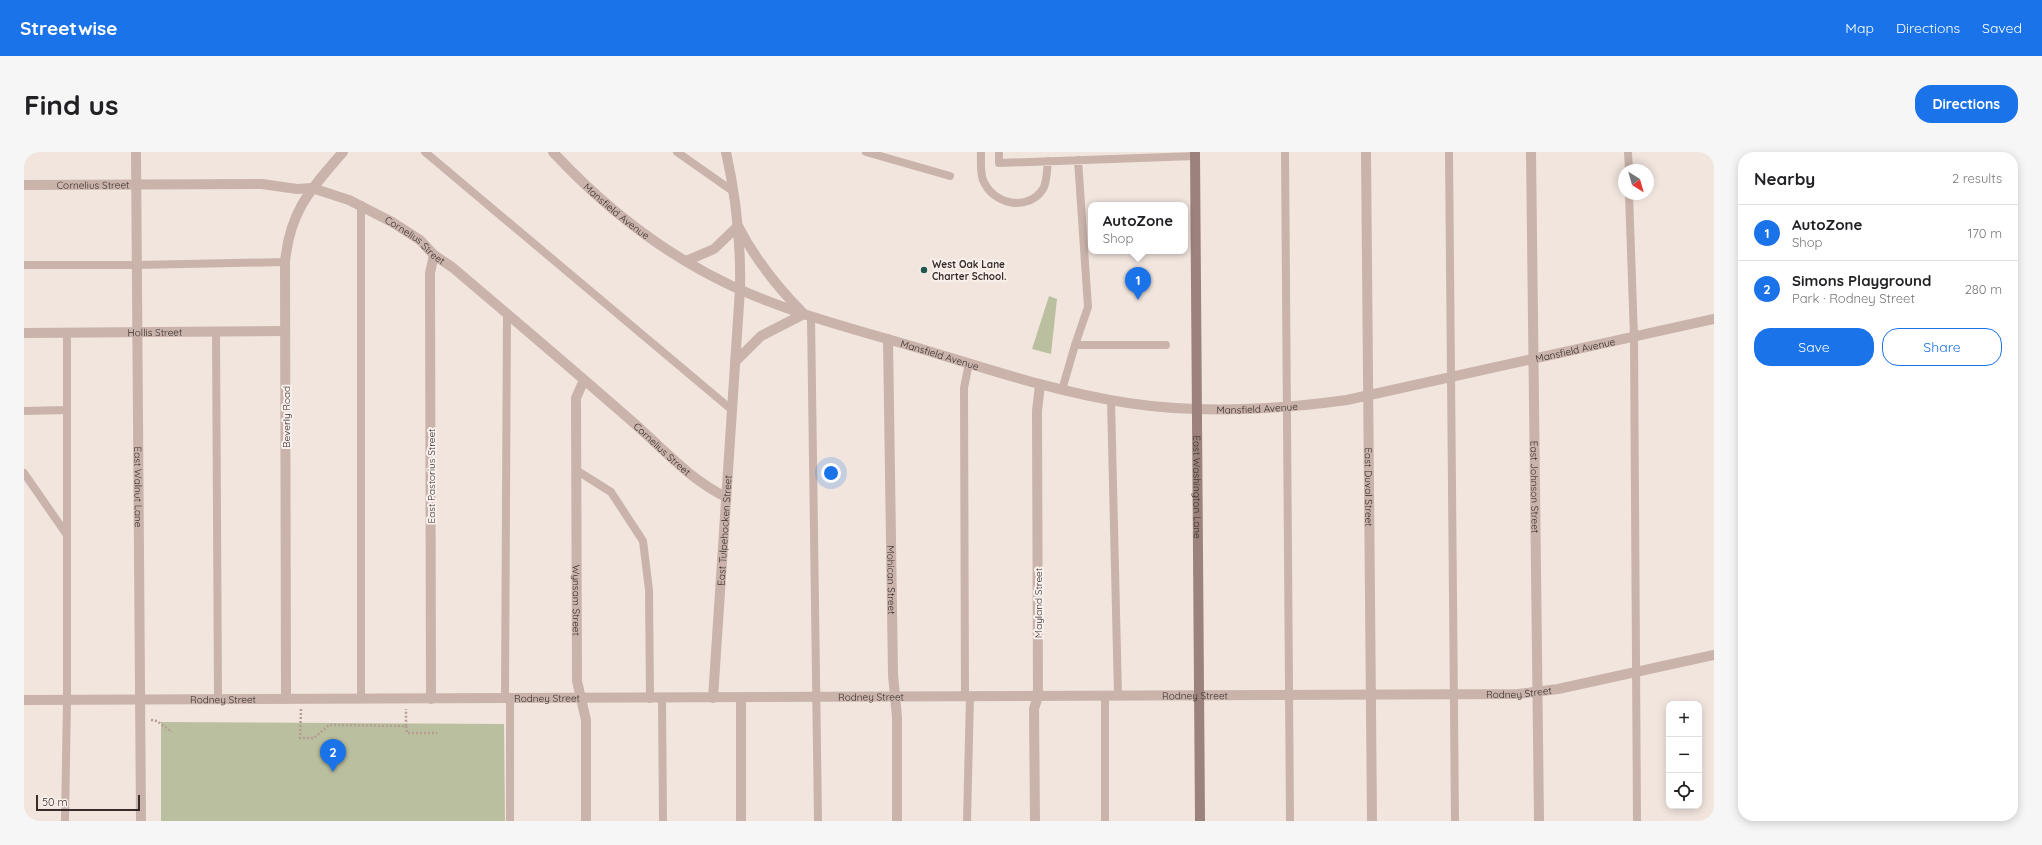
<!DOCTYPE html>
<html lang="en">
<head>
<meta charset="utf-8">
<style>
	:root { --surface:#fff; --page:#f6f6f6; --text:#202124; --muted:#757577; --line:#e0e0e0; --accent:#1a73e8 }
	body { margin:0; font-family:Quicksand,sans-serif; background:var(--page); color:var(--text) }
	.controls { position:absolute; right:12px; bottom:12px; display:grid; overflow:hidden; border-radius:8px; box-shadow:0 2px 10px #0003 }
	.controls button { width:36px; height:36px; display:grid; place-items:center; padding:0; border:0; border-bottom:1px solid var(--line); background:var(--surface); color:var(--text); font:20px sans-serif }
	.compass { position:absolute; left:1594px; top:12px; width:36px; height:36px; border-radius:50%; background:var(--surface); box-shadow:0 2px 10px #0003; rotate:143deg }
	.scale { position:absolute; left:12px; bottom:10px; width:104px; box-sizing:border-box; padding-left:4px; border:2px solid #372c2a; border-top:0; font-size:11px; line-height:14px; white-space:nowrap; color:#372c2a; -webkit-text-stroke:3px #f9f0eb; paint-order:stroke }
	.you { position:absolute; left:807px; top:321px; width:14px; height:14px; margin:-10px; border:3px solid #fff; border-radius:50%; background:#1a73e8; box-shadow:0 0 0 6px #1a73e833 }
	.badge { display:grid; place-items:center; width:26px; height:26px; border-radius:50%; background:var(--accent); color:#fff; font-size:13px; font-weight:700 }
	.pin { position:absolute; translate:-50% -33px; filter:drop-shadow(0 1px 2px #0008) }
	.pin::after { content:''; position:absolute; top:21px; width:14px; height:12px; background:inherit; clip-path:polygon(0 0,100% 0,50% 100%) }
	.popup { position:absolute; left:1064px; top:50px; width:100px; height:52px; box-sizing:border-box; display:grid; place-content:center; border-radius:8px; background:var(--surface); filter:drop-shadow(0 1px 3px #0005); font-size:13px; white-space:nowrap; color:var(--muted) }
	.popup b { font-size:15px; color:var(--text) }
	.popup::after { content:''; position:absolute; left:50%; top:100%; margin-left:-8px; border:8px solid transparent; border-top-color:var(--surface) }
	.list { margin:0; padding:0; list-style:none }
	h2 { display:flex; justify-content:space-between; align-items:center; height:52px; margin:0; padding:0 16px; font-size:17px }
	h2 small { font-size:13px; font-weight:400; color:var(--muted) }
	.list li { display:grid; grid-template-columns:26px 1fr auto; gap:12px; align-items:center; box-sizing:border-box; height:56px; padding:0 16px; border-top:1px solid var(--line) }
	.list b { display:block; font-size:15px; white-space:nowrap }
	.list p { margin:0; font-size:13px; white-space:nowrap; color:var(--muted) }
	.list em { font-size:13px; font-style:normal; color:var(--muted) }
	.actions { display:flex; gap:8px; padding:12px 16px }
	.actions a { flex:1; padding:9px 0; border:1px solid var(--accent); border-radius:16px; text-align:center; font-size:14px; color:var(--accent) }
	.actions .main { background:var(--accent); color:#fff }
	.icon { flex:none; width:22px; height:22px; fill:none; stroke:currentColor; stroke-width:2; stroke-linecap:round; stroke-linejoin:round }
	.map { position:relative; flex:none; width:1690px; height:669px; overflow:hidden; border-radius:16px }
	header { display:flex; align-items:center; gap:24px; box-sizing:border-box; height:56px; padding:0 20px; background:var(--accent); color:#fff }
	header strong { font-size:19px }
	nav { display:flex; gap:22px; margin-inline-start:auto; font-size:14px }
	.intro { display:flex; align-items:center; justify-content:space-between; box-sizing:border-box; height:96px; padding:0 24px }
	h1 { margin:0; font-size:28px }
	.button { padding:10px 18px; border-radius:16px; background:var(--accent); color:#fff; font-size:14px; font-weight:700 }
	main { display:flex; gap:24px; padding:0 24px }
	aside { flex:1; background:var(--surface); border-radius:16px; box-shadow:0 2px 10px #0003 }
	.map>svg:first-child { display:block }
	.green { fill:#bac09f }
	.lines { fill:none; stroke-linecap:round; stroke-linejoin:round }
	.path { stroke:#b59d95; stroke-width:2.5; stroke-dasharray:2 2; stroke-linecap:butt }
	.service { stroke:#c9b3ab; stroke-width:8 }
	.minor { stroke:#c9b3ab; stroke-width:10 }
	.secondary { stroke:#9c827c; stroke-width:10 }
	.poi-dot { fill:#225650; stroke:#f9f0eb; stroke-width:1.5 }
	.labels { text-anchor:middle; stroke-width:4; stroke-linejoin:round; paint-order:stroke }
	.street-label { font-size:10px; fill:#372c2a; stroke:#f9f0eb }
	.poi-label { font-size:10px; font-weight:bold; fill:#372c2a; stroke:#f9f0eb; text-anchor:start }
</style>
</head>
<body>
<header>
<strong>Streetwise</strong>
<nav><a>Map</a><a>Directions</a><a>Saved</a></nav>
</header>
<div class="intro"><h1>Find us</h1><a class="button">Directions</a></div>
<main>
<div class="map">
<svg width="1690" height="669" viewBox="0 0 1690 669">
	<rect width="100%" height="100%" fill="#f1e5de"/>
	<!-- green -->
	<path class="green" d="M 1025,144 L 1033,147 L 1027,202 L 1008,197 Z
		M 137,570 L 480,572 L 481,669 L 137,669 Z"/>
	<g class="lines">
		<!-- path -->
		<path class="path" d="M 277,557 L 276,586 L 290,586 L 305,573 L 382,574 L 382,557
			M 127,568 L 133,569 L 148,580
			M 382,574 L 383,581 L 413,581"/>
		<!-- service -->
		<path class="service" d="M 401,0 L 708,258
			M 653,0 L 710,40
			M 842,0 L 926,24
			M 957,0 C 957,9 956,20 959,28 C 969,53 1004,60 1019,37 C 1023,31 1023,17 1024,9
			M 975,0 L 975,11 L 1171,4
			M 1261,0 L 1266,669
			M 1425,0 L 1431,669
			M 1604,0 L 1605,18
			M 1605,42 L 1610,185 L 1613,669
			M 337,53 L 337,547
			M 0,113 L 113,113 L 261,110
			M 787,164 L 794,669
			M 192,180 L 194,547
			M 1051,193 L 1064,155 L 1054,8
			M 1038,238 L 1051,193 L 1142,193
			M 1087,248 L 1094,543
			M 0,259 L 43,258
			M 552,318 L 587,340 L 619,389 L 625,438 L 626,547
			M 0,321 L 43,383
			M 1081,543 L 1081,669
			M 941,544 L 940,236 L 945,211
			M 481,546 L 483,161
			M 486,546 L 486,669
			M 638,546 L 639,669
			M 41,669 L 43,548 L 43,181
			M 943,669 L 946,544"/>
		<!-- minor -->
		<g class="minor">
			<path id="s1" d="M 112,0 L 117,669"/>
			<path id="s2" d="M 529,0 C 580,55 640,102 708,134 C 766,161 830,177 891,195 C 961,216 1031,240 1104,251 C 1176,262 1250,258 1323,248 L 1690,167"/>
			<path id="s3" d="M 1342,0 L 1348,669"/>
			<path id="s4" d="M 1507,0 L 1515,669"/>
			<path id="s5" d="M 0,33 L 238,32 L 273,37 L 288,36 L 325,48 L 368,70 L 396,88 L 410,103 L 428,115 C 487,165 546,215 603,265 C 636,293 663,326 702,345"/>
			<path d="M 662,109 L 690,97 L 714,74 C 731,107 753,135 780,162 L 737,184 L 711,210"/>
			<path id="s6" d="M 0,181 L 261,179"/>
			<path id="s7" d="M 864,187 L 869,523 L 873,565 L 873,669"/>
			<path id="s8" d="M 560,228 L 552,246 L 553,529 L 562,568 L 562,669"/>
			<path id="s9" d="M 689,546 L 716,137 C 717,91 712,45 702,0"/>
			<path d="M 717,546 L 717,669"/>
			<path d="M 262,547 L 261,110 C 266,58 287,37 319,0"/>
			<path d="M 407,547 L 406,121 L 410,103"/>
			<path id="s10" d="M 0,548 L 1494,542 L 1534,537 L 1690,503"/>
			<path d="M 1011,669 L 1010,557 L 1014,544 L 1013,259 L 1016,233"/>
		</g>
		<!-- secondary -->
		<path class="secondary" id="s11" d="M 1171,0 L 1176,669"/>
	</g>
	<!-- markers -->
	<circle class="poi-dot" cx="900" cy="118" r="4"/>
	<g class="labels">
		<!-- street labels -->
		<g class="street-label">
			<text dy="4" stroke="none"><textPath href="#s5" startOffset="69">Cornelius Street</textPath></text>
			<text dy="4" stroke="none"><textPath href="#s2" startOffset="87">Mansfield Avenue</textPath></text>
			<text dy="4" stroke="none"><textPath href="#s5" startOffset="405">Cornelius Street</textPath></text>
			<text dy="4" stroke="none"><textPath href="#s6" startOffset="131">Hollis Street</textPath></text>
			<text dy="4" stroke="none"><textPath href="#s2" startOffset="1092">Mansfield Avenue</textPath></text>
			<text dy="4" stroke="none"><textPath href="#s2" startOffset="444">Mansfield Avenue</textPath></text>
			<text dy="4" stroke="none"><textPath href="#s2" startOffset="768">Mansfield Avenue</textPath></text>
			<text transform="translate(262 265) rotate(-90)" y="4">Beverly Road</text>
			<text dy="4" stroke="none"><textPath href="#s5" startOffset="729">Cornelius Street</textPath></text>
			<text transform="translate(407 324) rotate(-90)" y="4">East Pastorius Street</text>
			<text dy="4" stroke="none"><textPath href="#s3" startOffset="335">East Duval Street</textPath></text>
			<text dy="4" stroke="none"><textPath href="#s4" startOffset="335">East Johnson Street</textPath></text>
			<text dy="4" stroke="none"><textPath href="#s1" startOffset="335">East Walnut Lane</textPath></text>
			<text dy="4" stroke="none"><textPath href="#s11" startOffset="335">East Washington Lane</textPath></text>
			<text dy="4" stroke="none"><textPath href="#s9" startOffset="168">East Tulpehocken Street</textPath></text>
			<text dy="4" stroke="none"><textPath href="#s7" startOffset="241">Mohican Street</textPath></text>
			<text dy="4" stroke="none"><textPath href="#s8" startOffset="222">Wynsam Street</textPath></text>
			<text transform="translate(1014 451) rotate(-90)" y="4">Mayland Street</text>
			<text dy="4" stroke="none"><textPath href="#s10" startOffset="1495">Rodney Street</textPath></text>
			<text dy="4" stroke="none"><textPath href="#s10" startOffset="1171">Rodney Street</textPath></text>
			<text dy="4" stroke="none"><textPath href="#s10" startOffset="847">Rodney Street</textPath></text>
			<text dy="4" stroke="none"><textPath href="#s10" startOffset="523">Rodney Street</textPath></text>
			<text dy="4" stroke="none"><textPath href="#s10" startOffset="199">Rodney Street</textPath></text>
		</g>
		<!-- poi labels -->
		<g class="poi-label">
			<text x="908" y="116">West Oak Lane<tspan x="908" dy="12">Charter School.</tspan></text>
		</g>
	</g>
</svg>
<div class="controls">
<button>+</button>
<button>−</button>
<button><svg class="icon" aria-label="locate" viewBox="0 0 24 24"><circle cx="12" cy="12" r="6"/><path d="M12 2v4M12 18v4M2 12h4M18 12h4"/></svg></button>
</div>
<svg class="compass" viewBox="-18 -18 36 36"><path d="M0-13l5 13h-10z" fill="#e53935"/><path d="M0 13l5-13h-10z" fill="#757577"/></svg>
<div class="scale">50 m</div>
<div class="you"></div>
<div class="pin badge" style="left:1114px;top:148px">1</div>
<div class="popup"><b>AutoZone</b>Shop</div>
<div class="pin badge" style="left:309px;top:620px">2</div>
</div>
<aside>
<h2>Nearby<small>2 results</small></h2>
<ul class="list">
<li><span class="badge">1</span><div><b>AutoZone</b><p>Shop</p></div><em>170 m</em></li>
<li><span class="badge">2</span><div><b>Simons Playground</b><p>Park · Rodney Street</p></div><em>280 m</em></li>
</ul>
<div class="actions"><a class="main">Save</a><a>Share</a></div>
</aside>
</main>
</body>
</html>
